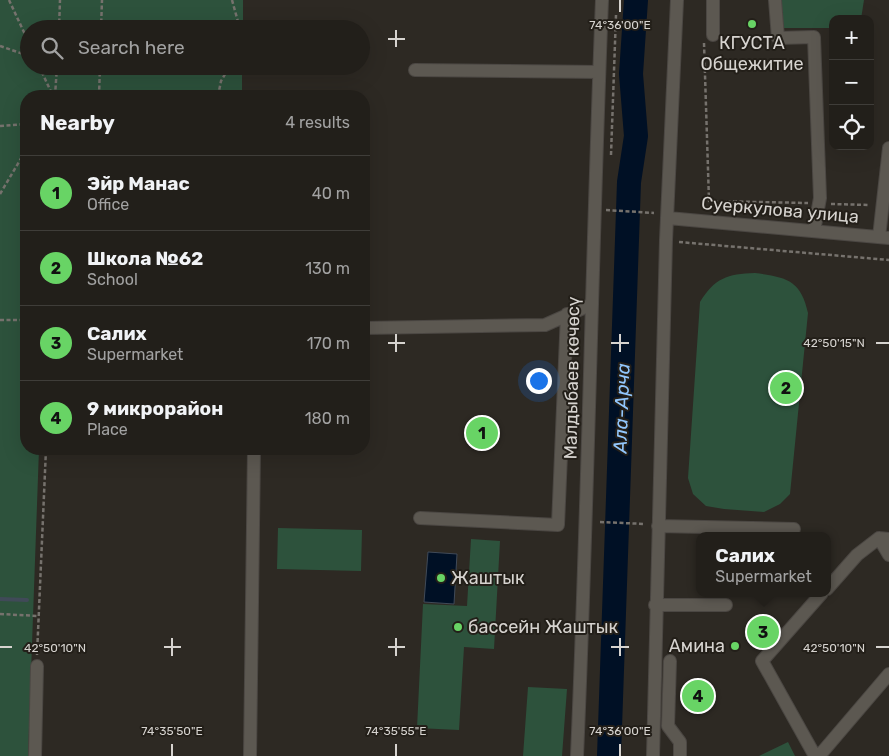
<!DOCTYPE html>
<html lang="en">
<head>
<meta charset="utf-8">
<style>
	:root { --surface:#221f1a; --page:#2e2c27; --text:#f1f3f6; --muted:#a2a2a2; --line:#3f3d39; --accent:#68d465 }
	body { margin:0; font-family:Rubik,sans-serif; background:var(--page); color:var(--text) }
	.controls { position:absolute; right:15px; top:15px; display:grid; overflow:hidden; border-radius:10px; box-shadow:0 5px 20px #0002 }
	.controls button { width:45px; height:45px; display:grid; place-items:center; padding:0; border:0; border-bottom:1px solid var(--line); background:var(--surface); color:var(--text); font:25px sans-serif }
	.you { position:absolute; left:538px; top:380px; width:18px; height:18px; margin:-12px; border:4px solid #fff; border-radius:50%; background:#1a73e8; box-shadow:0 0 0 8px #1a73e833 }
	.badge { display:grid; place-items:center; width:32px; height:32px; border-radius:50%; background:var(--accent); color:#111; font-size:16px; font-weight:700 }
	.pin { position:absolute; translate:-50% -50%; border:2px solid #fff; box-shadow:0 1px 5px #0006 }
	.popup { position:absolute; left:696px; top:532px; width:135px; height:65px; box-sizing:border-box; display:grid; place-content:center; border-radius:10px; background:var(--surface); filter:drop-shadow(0 1px 4px #0005); font-size:16px; white-space:nowrap; color:var(--muted) }
	.popup b { font-size:19px; color:var(--text) }
	.popup::after { content:''; position:absolute; left:50%; top:100%; margin-left:-10px; border:10px solid transparent; border-top-color:var(--surface) }
	.list { margin:0; padding:0; list-style:none }
	h2 { display:flex; justify-content:space-between; align-items:center; height:65px; margin:0; padding:0 20px; font-size:21px }
	h2 small { font-size:16px; font-weight:400; color:var(--muted) }
	.list li { display:grid; grid-template-columns:32px 1fr auto; gap:15px; align-items:center; box-sizing:border-box; height:75px; padding:0 20px; border-top:1px solid var(--line) }
	.list b { display:block; font-size:19px; white-space:nowrap }
	.list p { margin:0; font-size:16px; white-space:nowrap; color:var(--muted) }
	.list em { font-size:16px; font-style:normal; color:var(--muted) }
	.icon { flex:none; width:28px; height:28px; fill:none; stroke:currentColor; stroke-width:2; stroke-linecap:round; stroke-linejoin:round }
	.map { position:relative; flex:none; width:889px; height:756px; overflow:hidden }
	.search { position:absolute; background:var(--surface); box-shadow:0 5px 20px #0002; left:20px; top:20px; width:350px; height:55px; display:flex; align-items:center; gap:12px; box-sizing:border-box; padding:0 18px; border-radius:28px; color:var(--muted); font-size:19px }
	.panel { position:absolute; background:var(--surface); box-shadow:0 5px 20px #0002; left:20px; top:90px; width:350px; height:365px; border-radius:20px }
	.map>svg:first-child { display:block }
	.green { fill:#2d523c }
	.water { fill:#001025; stroke:#404a58 }
	.lines { fill:none; stroke-linecap:round; stroke-linejoin:round }
	.stream { stroke:#404a58; stroke-width:4 }
	.river { stroke:#001025; stroke-width:24 }
	.minor-casing { stroke:#4b4743; stroke-width:14 }
	.path { stroke:#76726d; stroke-width:2.5; stroke-dasharray:4 2.5; stroke-linecap:butt }
	.minor { stroke:#5c5851; stroke-width:12 }
	.ticks { fill:none; stroke:#d6d3cf; stroke-width:2 }
	.poi-dot { fill:#68d465; stroke:#231f19; stroke-width:2 }
	.labels { text-anchor:middle; stroke-width:4; stroke-linejoin:round; paint-order:stroke }
	.poi-label { font-size:18px; fill:#d6d3cf; stroke:#231f19; text-anchor:start }
	.street-label { font-size:18px; fill:#d6d3cf; stroke:#231f19 }
	.water-label { font-size:19px; font-style:italic; fill:#92c7fd; stroke:#231f19 }
	.ticks-label { font-size:12px; text-anchor:middle; fill:#d6d3cf; stroke:#231f19; stroke-width:4; stroke-linejoin:round; paint-order:stroke }
</style>
</head>
<body>
<div class="map">
<svg width="889" height="756" viewBox="0 0 889 756">
	<rect width="100%" height="100%" fill="#2d2923"/>
	<!-- green -->
	<path class="green" d="M 0,0 L 243,0 L 243,29 L 29,29 L 29,66 L 242,66 L 242,96 L 26,96 L 26,449 L 39,449 L 28,756 L 0,756 Z
		M 781,0 L 864,0 L 861,19 L 833,19 L 833,28 L 783,28 Z
		M 755,273 C 786,277 801,280 808,313 L 790,494 L 780,504 L 764,512 L 724,509 L 706,506 L 693,494 L 688,478 L 700,302 C 715,278 727,274 755,273 Z
		M 278,528 L 362,530 L 361,571 L 277,569 Z
		M 471,539 L 500,541 L 494,649 L 464,647 L 459,730 L 417,728 L 423,604 L 467,606 Z
		M 528,687 L 567,689 L 562,756 L 523,756 Z
		M 788,742 L 795,756 L 759,756 Z"/>
	<!-- water -->
	<path class="water" d="M 428,552 L 457,554 L 454,604 L 424,602 Z"/>
	<g class="lines">
		<!-- stream -->
		<path class="stream" d="M 0,599 L 27,600"/>
		<!-- river -->
		<path class="river" d="M 609,756 L 629,182 L 636,136 L 631,74 L 636,0"/>
		<defs>
			<path id="minor" d="M 713,0 L 713,35
				M 775,0 L 778,38 L 814,37 L 820,198 L 814,231
				M 415,70 L 599,72
				M 668,218 L 889,238
				M 879,237 L 889,148
				M 364,328 L 545,325 L 590,305
				M 420,518 L 558,525 L 567,314
				M 658,526 L 794,529
				M 889,539 L 879,538 L 889,555
				M 827,589 L 857,555 L 879,538
				M 655,605 L 726,605
				M 670,661 L 668,726 L 680,742 L 680,756
				M 35,756 L 37,666
				M 250,756 L 254,449
				M 577,756 C 588,504 592,252 602,0
				M 653,756 L 666,240 L 677,0
				M 815,756 L 762,661 L 822,593
				M 819,756 L 889,674"/>
		</defs>
		<!-- minor casing -->
		<use href="#minor" class="minor-casing"/>
		<!-- path -->
		<path class="path" d="M 9,0 L 29,43
			M 232,0 L 240,29
			M 59,29 L 60,0
			M 101,29 L 102,0
			M 704,43 L 709,201 L 808,203
			M 0,46 L 29,56
			M 39,66 L 53,96
			M 55,96 L 57,66
			M 99,96 L 100,66
			M 218,96 L 221,81 L 230,66
			M 0,126 L 26,124
			M 611,155 L 616,15
			M 0,194 L 26,150
			M 831,204 L 870,205
			M 606,210 L 654,213
			M 679,242 L 889,260
			M 0,320 L 26,320
			M 600,522 L 645,524
			M 0,614 L 38,616
			M 37,655 L 46,449"/>
		<!-- minor -->
		<use href="#minor" class="minor"/>
	</g>
	<!-- ticks -->
	<path class="ticks" d="M 620,0 L 620,12M 396,30 L 396,47M 388,39 L 405,39M 396,334 L 396,352M 620,334 L 620,352M 388,343 L 405,343M 611,343 L 629,343M 876,343 L 889,343M 172,638 L 172,656M 396,638 L 396,656M 620,638 L 620,656M 0,647 L 12,647M 164,647 L 181,647M 388,647 L 405,647M 611,647 L 629,647M 876,647 L 889,647M 172,744 L 172,756M 396,744 L 396,756M 620,744 L 620,756"/>
	<!-- markers -->
	<g class="poi-dot">
		<circle cx="752" cy="24" r="5"/>
		<circle cx="441" cy="578" r="5"/>
		<circle cx="458" cy="627" r="5"/>
		<circle cx="735" cy="646" r="5"/>
	</g>
	<g class="labels">
		<!-- poi labels -->
		<g class="poi-label">
			<text x="752" y="49" text-anchor="middle">КГУСТА<tspan x="752" dy="21">Общежитие</tspan></text>
			<text x="451" y="584">Жаштык</text>
			<text x="468" y="633">бассейн Жаштык</text>
			<text x="725" y="652" text-anchor="end">Амина</text>
		</g>
		<!-- street labels -->
		<g class="street-label">
			<text transform="translate(780 210) rotate(5)" y="6">Суеркулова улица</text>
			<text transform="translate(572 378) rotate(-89)" y="6">Малдыбаев көчөсү</text>
		</g>
		<!-- water labels -->
		<g class="water-label">
			<text transform="translate(621 408) rotate(-88)" y="7">Ала-Арча</text>
		</g>
	</g>
	<g class="ticks-label">
		<text x="620" y="29">74°36'00"E</text>
		<text x="834" y="347">42°50'15"N</text>
		<text x="55" y="652">42°50'10"N</text>
		<text x="834" y="652">42°50'10"N</text>
		<text x="172" y="735">74°35'50"E</text>
		<text x="396" y="735">74°35'55"E</text>
		<text x="620" y="735">74°36'00"E</text>
	</g>
</svg>
<div class="controls">
<button>+</button>
<button>−</button>
<button><svg class="icon" aria-label="locate" viewBox="0 0 24 24"><circle cx="12" cy="12" r="6"/><path d="M12 2v4M12 18v4M2 12h4M18 12h4"/></svg></button>
</div>
<div class="you"></div>
<div class="pin badge" style="left:482px;top:433px">1</div>
<div class="pin badge" style="left:786px;top:388px">2</div>
<div class="pin badge" style="left:763px;top:632px">3</div>
<div class="popup"><b>Салих</b>Supermarket</div>
<div class="pin badge" style="left:698px;top:696px">4</div>
<div class="search"><svg class="icon" aria-label="search" viewBox="0 0 24 24"><circle cx="10" cy="10" r="6"/><path d="M15 15l6 6"/></svg>Search here</div>
<section class="panel">
<h2>Nearby<small>4 results</small></h2>
<ul class="list">
<li><span class="badge">1</span><div><b>Эйр Манас</b><p>Office</p></div><em>40 m</em></li>
<li><span class="badge">2</span><div><b>Школа №62</b><p>School</p></div><em>130 m</em></li>
<li><span class="badge">3</span><div><b>Салих</b><p>Supermarket</p></div><em>170 m</em></li>
<li><span class="badge">4</span><div><b>9 микрорайон</b><p>Place</p></div><em>180 m</em></li>
</ul>
</section>
</div>
</body>
</html>
